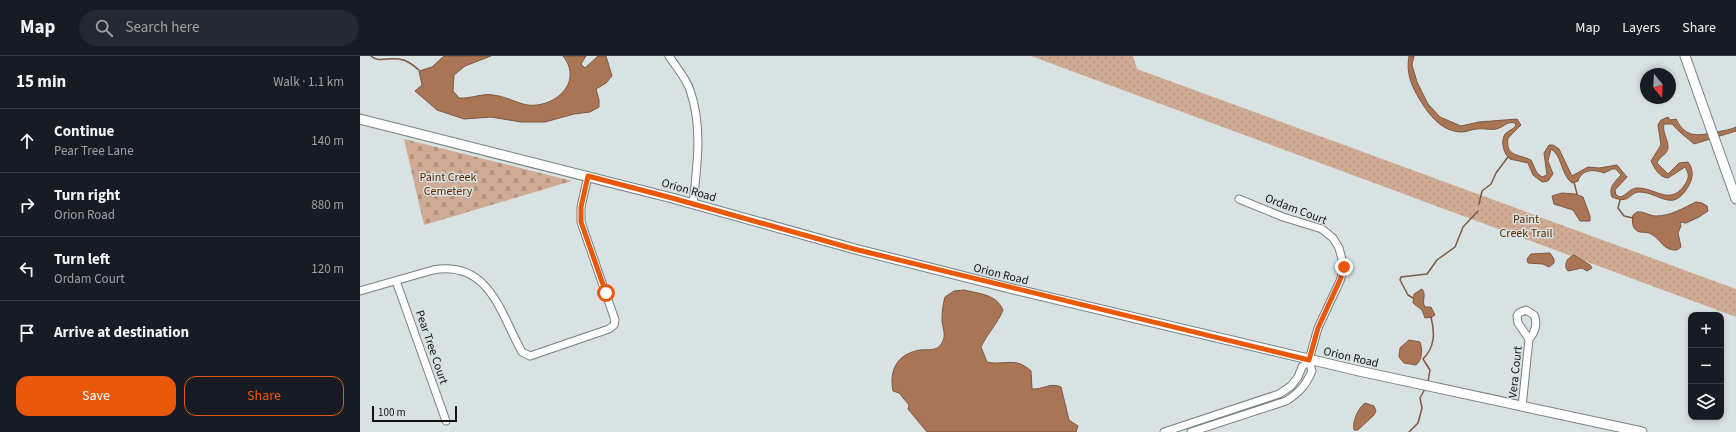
<!DOCTYPE html>
<html lang="en">
<head>
<meta charset="utf-8">
<style>
	:root { --surface:#171b24; --page:#242831; --text:#f1f3f6; --muted:#9ea1a6; --line:#363941; --accent:#ea580c }
	body { margin:0; font-family:"Source Sans 3",sans-serif; background:var(--page); color:var(--text) }
	.controls { position:absolute; right:12px; bottom:12px; display:grid; overflow:hidden; border-radius:8px; box-shadow:0 2px 6px #0003 }
	.controls button { width:36px; height:36px; display:grid; place-items:center; padding:0; border:0; border-bottom:1px solid var(--line); background:var(--surface); color:var(--text); font:20px sans-serif }
	.compass { position:absolute; left:1280px; top:12px; width:36px; height:36px; border-radius:50%; background:var(--surface); box-shadow:0 2px 6px #0003; rotate:162deg }
	.scale { position:absolute; left:12px; bottom:10px; width:85px; box-sizing:border-box; padding-left:4px; border:2px solid #101414; border-top:0; font-size:11px; line-height:14px; white-space:nowrap; color:#101414; -webkit-text-stroke:3px #d8e2e2; paint-order:stroke }
	.stop { position:absolute; width:12px; height:12px; margin:-9px; border:3px solid #ea580c; border-radius:50%; background:#fff }
	.stop.end { background:#ea580c; border-color:#fff; box-shadow:0 1px 4px #0008 }
	.list { margin:0; padding:0; list-style:none }
	h2 { display:flex; justify-content:space-between; align-items:center; height:52px; margin:0; padding:0 16px; font-size:17px }
	h2 small { font-size:13px; font-weight:400; color:var(--muted) }
	.list li { display:grid; grid-template-columns:26px 1fr auto; gap:12px; align-items:center; box-sizing:border-box; height:64px; padding:0 16px; border-top:1px solid var(--line) }
	.list b { display:block; font-size:15px; white-space:nowrap }
	.list p { margin:0; font-size:13px; white-space:nowrap; color:var(--muted) }
	.list em { font-size:13px; font-style:normal; color:var(--muted) }
	.actions { display:flex; gap:8px; padding:12px 16px }
	.actions a { flex:1; padding:9px 0; border:1px solid var(--accent); border-radius:12px; text-align:center; font-size:14px; color:var(--accent) }
	.actions .main { background:var(--accent); color:#fff }
	.icon { flex:none; width:22px; height:22px; fill:none; stroke:currentColor; stroke-width:2; stroke-linecap:round; stroke-linejoin:round }
	.map { position:relative; flex:none; width:1376px; height:376px; overflow:hidden }
	header { display:flex; align-items:center; gap:24px; box-sizing:border-box; height:56px; padding:0 20px; background:var(--surface); border-bottom:1px solid var(--line) }
	header strong { font-size:19px }
	nav { display:flex; gap:22px; margin-inline-start:auto; font-size:14px }
	.search { width:280px; height:36px; background:var(--page); display:flex; align-items:center; gap:10px; box-sizing:border-box; padding:0 14px; border-radius:22px; color:var(--muted); font-size:15px }
	main { display:flex }
	aside { flex:1; background:var(--surface) }
	.map>svg:first-child { display:block }
	.cemetery { fill:url(#cemetery-stones) }
	.park { fill:url(#park-dots) }
	.water { fill:#aa7554; stroke:#7c5841 }
	.lines { fill:none; stroke-linecap:round; stroke-linejoin:round }
	.stream { stroke:#7c5841; stroke-width:1.5 }
	.minor-casing { stroke:#778080; stroke-width:9 }
	.secondary-casing { stroke:#778080; stroke-width:11 }
	.minor { stroke:#fff; stroke-width:7 }
	.secondary { stroke:#fff; stroke-width:9 }
	.route { stroke:#ea580c; stroke-width:5 }
	.labels { text-anchor:middle; stroke-width:3; stroke-linejoin:round; paint-order:stroke }
	.park-label { font-size:12px; fill:#5f2c02; stroke:#d8e2e2 }
	.street-label { font-size:12px; fill:#101414; stroke:#d8e2e2 }
</style>
</head>
<body>
<header>
<strong>Map</strong>
<div class="search"><svg class="icon" aria-label="search" viewBox="0 0 24 24"><circle cx="10" cy="10" r="6"/><path d="M15 15l6 6"/></svg>Search here</div>
<nav><a>Map</a><a>Layers</a><a>Share</a></nav>
</header>
<main>
<aside>
<h2>15 min<small>Walk · 1.1 km</small></h2>
<ul class="list">
<li><svg class="icon" aria-label="ahead" viewBox="0 0 24 24"><path d="M12 20V5M6 11l6-6 6 6"/></svg><div><b>Continue</b><p>Pear Tree Lane</p></div><em>140 m</em></li>
<li><svg class="icon" aria-label="right" viewBox="0 0 24 24"><path d="M7 20v-9h11M14 6l5 5-5 5"/></svg><div><b>Turn right</b><p>Orion Road</p></div><em>880 m</em></li>
<li><svg class="icon" aria-label="left" viewBox="0 0 24 24"><path d="M17 20v-9H6M10 6l-5 5 5 5"/></svg><div><b>Turn left</b><p>Ordam Court</p></div><em>120 m</em></li>
<li><svg class="icon" aria-label="arrive" viewBox="0 0 24 24"><path d="M6 21V4h12l-3 4 3 4H6"/></svg><div><b>Arrive at destination</b></div></li>
</ul>
<div class="actions"><a class="main">Save</a><a>Share</a></div>
</aside>
<div class="map">
<svg width="1376" height="376" viewBox="0 0 1376 376">
	<defs>
		<pattern id="cemetery-stones" width="16" height="16" patternUnits="userSpaceOnUse"><rect width="16" height="16" fill="#d0ab94"/><path d="M2 7V4a2 2 0 0 1 4 0v3zM10 15v-3a2 2 0 0 1 4 0v3z" fill="#b2927f"/></pattern>
		<pattern id="park-dots" width="8" height="8" patternUnits="userSpaceOnUse"><rect width="8" height="8" fill="#d0ab94"/><path d="M2 2h.1M6 6h.1" fill="none" stroke="#b2927f" stroke-width="1.8" stroke-linecap="round"/></pattern>
	</defs>
	<rect width="100%" height="100%" fill="#d8e2e2"/>
	<!-- cemetery -->
	<path class="cemetery" d="M 44,83 L 212,125 L 64,169 Z"/>
	<!-- park -->
	<path class="park" d="M 671,0 L 773,0 L 777,13 L 1376,233 L 1376,261 Z"/>
	<!-- water -->
	<path class="water" d="M 84,0 L 131,0 L 105,10 L 94,19 L 93,35 L 99,42 C 111,43 122,37 133,39 C 143,40 153,45 163,48 C 180,53 203,43 209,26 C 212,17 209,7 203,0 L 226,0 L 221,8 L 225,12 L 238,0 L 246,0 L 252,20 L 246,27 L 236,33 L 239,44 L 239,51 L 230,56 L 214,58 L 185,66 L 161,66 L 131,61 L 104,63 L 77,54 L 55,35 L 62,29 L 59,15 L 72,11 Z
		M 1049,0 L 1054,0 L 1052,9 L 1057,26 L 1068,48 L 1080,61 L 1101,70 L 1119,66 L 1157,63 L 1161,69 L 1148,82 C 1145,101 1159,98 1171,104 L 1177,117 L 1182,121 L 1187,119 L 1184,97 L 1189,89 L 1193,89 L 1199,93 L 1212,120 L 1228,111 L 1239,112 L 1257,109 L 1267,121 L 1255,134 L 1256,139 L 1260,141 C 1266,140 1269,133 1276,132 C 1295,131 1309,150 1324,130 C 1329,122 1330,119 1325,111 L 1308,122 C 1299,121 1295,113 1291,105 L 1301,89 L 1298,69 L 1301,64 L 1308,61 L 1310,64 L 1316,63 C 1327,84 1339,79 1358,76 C 1365,74 1370,74 1376,71 L 1376,75 L 1334,88 C 1326,81 1319,76 1312,68 L 1304,68 C 1302,76 1308,83 1308,91 C 1308,99 1299,100 1297,107 L 1308,118 L 1319,107 L 1328,106 L 1330,109 C 1334,117 1332,124 1328,131 C 1312,157 1301,137 1280,136 C 1268,136 1271,149 1252,141 C 1248,131 1255,126 1261,119 L 1256,113 L 1252,113 L 1244,117 C 1234,113 1222,113 1218,125 L 1212,127 C 1201,119 1202,99 1191,93 L 1188,105 L 1193,118 L 1188,125 L 1182,126 L 1173,119 L 1168,107 L 1150,103 C 1144,98 1140,86 1145,78 C 1148,75 1153,73 1156,70 L 1155,67 C 1147,65 1145,70 1139,72 C 1133,75 1124,72 1117,73 C 1112,73 1107,76 1102,76 C 1082,76 1069,59 1060,44 C 1051,29 1046,17 1049,0 Z
		M 1202,137 L 1215,138 L 1223,141 L 1230,160 L 1230,165 L 1220,165 L 1213,154 L 1194,148 L 1192,140 Z
		M 1336,146 L 1342,147 L 1347,150 L 1348,155 L 1339,161 L 1326,167 L 1320,166 L 1321,170 L 1318,177 L 1321,191 L 1317,194 C 1303,195 1302,184 1291,178 C 1287,175 1280,178 1276,174 C 1272,171 1272,164 1273,159 L 1277,156 C 1284,155 1289,160 1296,160 C 1311,160 1323,152 1336,146 Z
		M 1190,197 L 1194,203 L 1194,207 L 1189,211 L 1183,208 L 1168,207 L 1167,203 L 1171,198 Z
		M 1214,199 L 1230,209 L 1232,212 L 1227,215 L 1222,212 L 1208,215 L 1206,212 C 1205,205 1208,202 1214,199 Z
		M 1062,233 C 1067,239 1061,245 1065,251 L 1071,251 L 1075,259 L 1072,261 L 1065,262 L 1062,254 L 1053,247 L 1054,238 Z
		M 604,234 C 620,238 636,238 643,254 C 638,267 627,278 621,291 L 627,306 C 645,310 655,300 671,315 L 672,333 C 683,334 690,326 701,331 L 709,364 L 718,370 L 716,376 L 567,376 L 548,353 L 549,349 L 539,337 L 533,335 C 529,314 537,298 560,294 C 568,293 577,296 582,287 C 587,278 582,272 582,263 C 582,255 583,248 585,241 L 594,235 Z
		M 1049,284 L 1060,286 C 1063,294 1062,304 1056,309 L 1044,307 L 1039,301 L 1040,292 Z
		M 1005,347 L 1014,350 L 1016,355 L 1014,359 L 998,374 L 994,374 C 992,366 998,352 1005,347 Z"/>
	<g class="lines">
		<!-- stream -->
		<path class="stream" d="M 11,0 C 18,7 30,1 39,3 C 47,4 53,9 59,14
			M 1214,126 L 1217,138
			M 1260,144 L 1258,152 L 1264,160 L 1273,162
			M 1119,148 L 1122,135 L 1131,128 L 1136,117 L 1148,101
			M 1053,242 L 1048,239 L 1040,224 L 1041,221 L 1067,218 L 1077,204 L 1095,191 L 1103,171 L 1118,155
			M 1068,326 L 1070,314 L 1063,303 C 1075,291 1075,277 1071,261
			M 1049,376 L 1058,367 L 1062,352 L 1060,342 L 1065,333"/>
		<defs>
			<path id="minor" d="M 309,0 C 316,11 326,22 330,34 C 343,71 337,110 333,148
				M 36,225 L 86,365
				M 0,235 L 73,214 C 130,204 141,259 162,296 L 170,300 L 249,273 L 254,269 L 255,264 L 221,166 L 221,151 L 228,120
				M 1162,351 L 1169,283 L 1158,267 L 1157,260 L 1159,257 L 1166,254 L 1174,259 C 1178,267 1175,277 1169,283
				M 804,376 L 919,338 L 931,330 L 938,321 L 942,311 L 949,304 L 958,272 L 980,225 L 984,211 L 979,192 L 973,182 L 962,173 L 923,161 L 879,143
				M 831,376 L 926,345 C 939,337 946,329 952,315 L 949,304"/>
			<path id="secondary" d="M 1325,0 L 1376,143
				M 0,63 L 312,142 L 495,193 L 653,233 L 999,315 L 1282,376"/>
		</defs>
		<!-- minor casing -->
		<use href="#minor" class="minor-casing"/>
		<!-- secondary casing -->
		<use href="#secondary" class="secondary-casing"/>
		<!-- minor -->
		<use href="#minor" class="minor"/>
		<!-- secondary -->
		<use href="#secondary" class="secondary"/>
	</g>
	<g class="lines">
		<!-- route -->
		<path class="route" d="M 246,237 L 221,166 L 221,151 L 228,120 L 312,142 L 494,193 L 949,304 L 958,272 L 980,224 L 984,211"/>
	</g>
	<g class="labels">
		<!-- park labels -->
		<g class="park-label">
			<text x="88" y="125">Paint Creek<tspan x="88" dy="14">Cemetery</tspan></text>
			<text x="1166" y="167">Paint<tspan x="1166" dy="14">Creek Trail</tspan></text>
		</g>
		<!-- street labels -->
		<g class="street-label">
			<text transform="translate(329 134) rotate(16)" y="4">Orion Road</text>
			<text transform="translate(936 153) rotate(21)" y="4">Ordam Court</text>
			<text transform="translate(641 218) rotate(14)" y="4">Orion Road</text>
			<text transform="translate(72 291) rotate(71)" y="4">Pear Tree Court</text>
			<text transform="translate(991 301) rotate(13)" y="4">Orion Road</text>
			<text transform="translate(1155 316) rotate(-84)" y="4">Vera Court</text>
		</g>
	</g>
</svg>
<div class="controls">
<button>+</button>
<button>−</button>
<button><svg class="icon" aria-label="layers" viewBox="0 0 24 24"><path d="M12 4l9 5-9 5-9-5zM3 14l9 5 9-5"/></svg></button>
</div>
<svg class="compass" viewBox="-18 -18 36 36"><path d="M0-13l5 13h-10z" fill="#e53935"/><path d="M0 13l5-13h-10z" fill="#9ea1a6"/></svg>
<div class="scale">100 m</div>
<div class="stop" style="left:246px;top:237px"></div>
<div class="stop end" style="left:984px;top:211px"></div>
</div>
</main>
</body>
</html>
